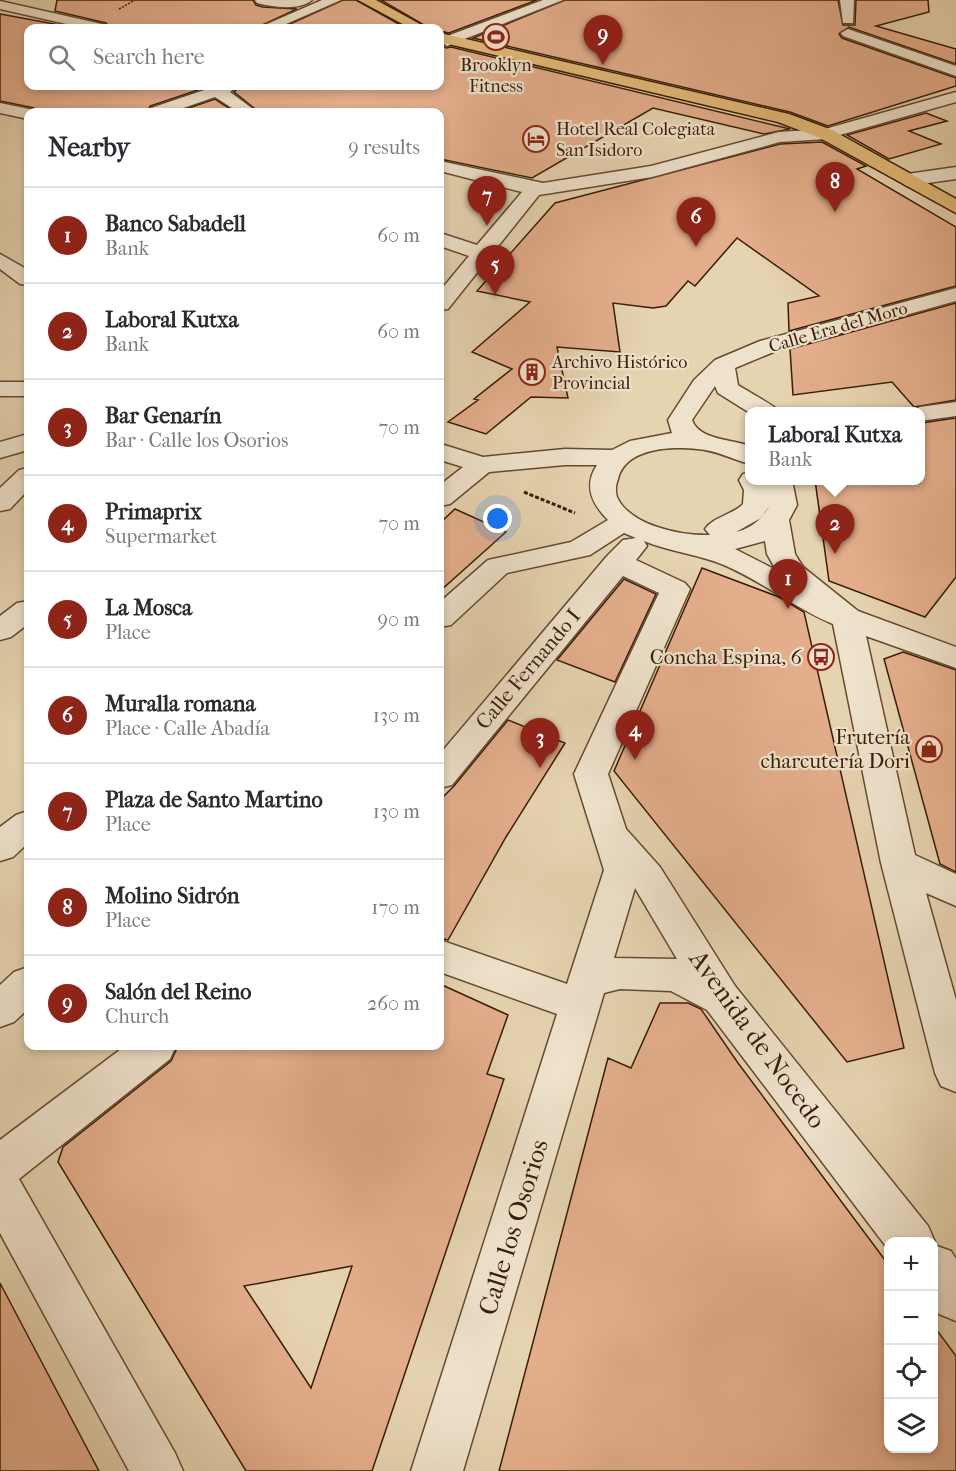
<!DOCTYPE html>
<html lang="en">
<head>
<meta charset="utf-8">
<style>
	:root { --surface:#fff; --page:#f7f7f7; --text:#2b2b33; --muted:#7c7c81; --line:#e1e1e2; --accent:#8f2418 }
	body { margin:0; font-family:"IM FELL French Canon",serif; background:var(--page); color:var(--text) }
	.controls { position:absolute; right:18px; bottom:18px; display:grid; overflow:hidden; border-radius:12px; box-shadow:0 3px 9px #0003 }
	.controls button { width:54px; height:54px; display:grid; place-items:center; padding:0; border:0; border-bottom:2px solid var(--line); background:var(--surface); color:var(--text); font:30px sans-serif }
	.you { position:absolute; left:498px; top:519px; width:21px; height:21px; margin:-15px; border:4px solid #fff; border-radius:50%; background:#1a73e8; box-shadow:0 0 0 9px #1a73e833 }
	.badge { display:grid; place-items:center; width:39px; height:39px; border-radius:50%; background:var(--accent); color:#fff; font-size:20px; font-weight:700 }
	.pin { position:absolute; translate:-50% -50px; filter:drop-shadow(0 2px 3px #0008) }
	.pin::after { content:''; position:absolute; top:32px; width:21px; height:18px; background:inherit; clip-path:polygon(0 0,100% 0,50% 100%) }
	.popup { position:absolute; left:745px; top:407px; width:180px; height:78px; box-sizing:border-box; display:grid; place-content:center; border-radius:12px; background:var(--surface); filter:drop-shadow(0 2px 4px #0005); font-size:20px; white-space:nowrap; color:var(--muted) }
	.popup b { font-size:22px; color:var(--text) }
	.popup::after { content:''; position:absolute; left:50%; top:100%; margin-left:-12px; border:12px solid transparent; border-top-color:var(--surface) }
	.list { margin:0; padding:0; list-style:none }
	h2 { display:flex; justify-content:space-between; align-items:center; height:78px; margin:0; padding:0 24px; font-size:26px }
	h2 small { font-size:20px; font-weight:400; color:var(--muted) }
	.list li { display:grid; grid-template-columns:39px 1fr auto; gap:18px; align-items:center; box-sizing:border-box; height:96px; padding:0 24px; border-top:2px solid var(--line) }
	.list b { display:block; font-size:22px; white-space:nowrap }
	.list p { margin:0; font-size:20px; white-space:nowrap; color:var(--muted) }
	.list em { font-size:20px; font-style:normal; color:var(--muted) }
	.icon { flex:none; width:33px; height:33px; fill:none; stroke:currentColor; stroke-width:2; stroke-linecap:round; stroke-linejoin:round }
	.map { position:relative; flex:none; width:956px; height:1471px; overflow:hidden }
	.search { position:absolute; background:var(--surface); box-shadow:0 3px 9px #0003; left:24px; top:24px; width:420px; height:66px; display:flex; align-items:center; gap:15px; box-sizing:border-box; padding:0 21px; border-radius:12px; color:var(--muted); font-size:22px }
	.panel { position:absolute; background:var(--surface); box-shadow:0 3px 9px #0003; left:24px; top:108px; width:420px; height:942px; border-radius:12px }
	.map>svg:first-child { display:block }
	.building { fill:#e4ae8c; stroke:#381c06; stroke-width:1.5; fill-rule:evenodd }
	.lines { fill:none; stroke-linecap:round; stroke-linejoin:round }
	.minor-casing { stroke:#644a30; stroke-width:3 }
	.major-casing { stroke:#381c06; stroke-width:3 }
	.path-far1 { stroke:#381c06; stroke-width:1.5; stroke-dasharray:2 1.5; stroke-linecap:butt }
	.path { stroke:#381c06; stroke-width:3; stroke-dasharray:4 2; stroke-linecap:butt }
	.minor { fill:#efe2cc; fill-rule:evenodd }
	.major { fill:#e3ba78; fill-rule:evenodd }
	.labels { text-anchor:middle; stroke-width:4.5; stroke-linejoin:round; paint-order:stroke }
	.far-poi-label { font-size:18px; fill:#381c06; stroke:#efe2cc; text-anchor:start }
	.far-street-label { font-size:18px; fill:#381c06; stroke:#efe2cc }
	.poi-label { font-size:21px; fill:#381c06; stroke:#efe2cc; text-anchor:end }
	.street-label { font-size:21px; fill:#381c06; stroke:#efe2cc }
	.near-street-label { font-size:26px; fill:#381c06; stroke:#efe2cc }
</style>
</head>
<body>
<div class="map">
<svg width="956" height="1471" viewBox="0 0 956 1471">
	<rect width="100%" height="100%" fill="#e6d3b0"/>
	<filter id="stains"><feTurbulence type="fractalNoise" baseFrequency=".00333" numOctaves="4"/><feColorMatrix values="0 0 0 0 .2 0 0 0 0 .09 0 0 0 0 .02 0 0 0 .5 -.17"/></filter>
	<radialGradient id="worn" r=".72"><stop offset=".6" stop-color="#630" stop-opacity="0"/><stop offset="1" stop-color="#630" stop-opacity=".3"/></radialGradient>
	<!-- building -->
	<path class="building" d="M 57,0 L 253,0 L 256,5 L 263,7 L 297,9 L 256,28 L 110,28 L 106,23 L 55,11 Z
		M 343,0 L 356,0 L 406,28 L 281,28 Z
		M 381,0 L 537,0 L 449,33 L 440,31 L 440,28 L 429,28 Z
		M 565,0 L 838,0 L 843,25 L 855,25 L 856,0 L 928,0 L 929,12 L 876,26 L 956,49 L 956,64 L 849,27 L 839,34 L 842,38 L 956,78 L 956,86 L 828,126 L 790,112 L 473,38 Z
		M 0,14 L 76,28 L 28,28 L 28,86 L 210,86 L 150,106 L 147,112 L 37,112 L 34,108 L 0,101 Z
		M 440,44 L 446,48 L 451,47 L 790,129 L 764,134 L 653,108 L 532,178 L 440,159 L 440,112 L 259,112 L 234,92 L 240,86 L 440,86 Z
		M 215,99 L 235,112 L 177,112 Z
		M 926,113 L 947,121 L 909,131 L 941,144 L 889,159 L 847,135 Z
		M 822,142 L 866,166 L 857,169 L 956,227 L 956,286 L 789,331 L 788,303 L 819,296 L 737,238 L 695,286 L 688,281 L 666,306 L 653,308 L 613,303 L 620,352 L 557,347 L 568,398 L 531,397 L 486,434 L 448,422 L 478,400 L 474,399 L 512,369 L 472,352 L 530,302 L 477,291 L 555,203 L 780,144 Z
		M 956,303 L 956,400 L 914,407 L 892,382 L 793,395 L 790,349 Z
		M 956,418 L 956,577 L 925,617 L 829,581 L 815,480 L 921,480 L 921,423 Z
		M 455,509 L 506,532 L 440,591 L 440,523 Z
		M 702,568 L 779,597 L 804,612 L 904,1048 L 847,1062 L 614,771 Z
		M 624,579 L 656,594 L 615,682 L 557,660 Z
		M 903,652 L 956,670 L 956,872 L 940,864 L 884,659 Z
		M 508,720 L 565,743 L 506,837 L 448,940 L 440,938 L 440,800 L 454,786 Z
		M 440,984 L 508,1015 L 487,1074 L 504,1079 L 372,1471 L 246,1471 L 58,1162 L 63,1147 L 171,1061 L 178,1046 L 440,1046 ZM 352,1266 L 311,1388 L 244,1286 Z
		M 660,1003 L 688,1003 L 701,1009 L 738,1063 L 888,1264 L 888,1449 L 933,1449 L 933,1325 L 956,1356 L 956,1471 L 499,1471 L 608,1058 L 631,1068 Z
		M 0,1283 L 99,1471 L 0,1471 Z"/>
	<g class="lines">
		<defs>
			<path id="minor" d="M 255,0 L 312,0 C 300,11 272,7 257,3 Z
				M 322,0 L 341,0 L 277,28 L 258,28 Z
				M 543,0 L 563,0 L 452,44 L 447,46 L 440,41 L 442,38 Z
				M 840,0 L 854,0 L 853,23 L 843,23 Z
				M 0,1 L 106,25 L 108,28 L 84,28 L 0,9 Z
				M 848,29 L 956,66 L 956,76 L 843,36 L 841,33 Z
				M 216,86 L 238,86 L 230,92 L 257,112 L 238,112 L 215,97 L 172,112 L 149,112 L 151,108 Z
				M 956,92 L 956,102 L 826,139 L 780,142 L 652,177 L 539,195 L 448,309 L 440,310 L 440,291 L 469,256 L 440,246 L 440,233 L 477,245 L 522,192 L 440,171 L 440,161 L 543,183 L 651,166 L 779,132 L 825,129 Z
				M 0,103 L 34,110 L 35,112 L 28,112 L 28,119 L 0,113 Z
				M 956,167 L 956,179 L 907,186 L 898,180 L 907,174 Z
				M 0,254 L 28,270 L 28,285 L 20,284 L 0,269 Z
				M 956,288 L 956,301 L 776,351 L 735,368 L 738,385 C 747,391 777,407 780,412 L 750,413 L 718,393 L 715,386 L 692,420 C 699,440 731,439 750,446 L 750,464 C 731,459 716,450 697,449 C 671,446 625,448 618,479 C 616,484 615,491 617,497 C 630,526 682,536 710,535 L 705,529 C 713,517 732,515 743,504 L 744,490 L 739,480 L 743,474 L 750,473 L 750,480 L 792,480 L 797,505 L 789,520 L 795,554 L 803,567 L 858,611 L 956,647 L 956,668 L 866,636 L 915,855 L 956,874 L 956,906 L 926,893 L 956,1000 L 956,1092 L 941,1086 L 935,1073 L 881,863 L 833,624 C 794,608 762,581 724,565 C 698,554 670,552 644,541 L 647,546 L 636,560 L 685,583 L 690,589 L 608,774 L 626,829 L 660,867 L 735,986 L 928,1226 L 935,1242 L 934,1245 L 951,1251 L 956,1259 L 956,1321 L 939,1314 L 934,1306 L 934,1242 L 888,1242 L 888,1249 L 707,1010 L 671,991 L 620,989 L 604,993 L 463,1471 L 411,1471 L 557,1014 L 440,972 L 440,940 L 567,984 L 604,870 L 574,774 L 659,593 L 623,576 L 452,785 L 440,788 L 440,754 L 607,556 L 623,540 L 636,538 L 624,533 L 590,555 L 507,573 L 451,625 L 440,627 L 440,602 L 488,560 L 571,542 L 608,520 C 592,504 583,486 597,465 L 565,465 L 489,472 L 450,504 L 440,506 L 440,485 L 463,467 L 440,460 L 440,446 L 444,445 L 483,457 L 565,449 L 612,450 L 630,441 L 672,433 L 668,420 L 694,380 L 715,360 L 760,341 ZM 770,505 C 762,519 752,528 736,532 L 761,518 ZM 765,541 L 767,554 L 776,570 L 735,549 ZM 635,888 L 677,959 L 614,958 Z
				M 0,382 L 28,382 L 28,396 L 0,396 Z
				M 956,402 L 956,416 L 920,421 L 920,412 L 909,412 L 920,407 Z
				M 28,434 L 28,450 L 0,458 L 0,442 Z
				M 28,468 L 28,490 L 10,509 L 0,511 L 0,488 L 19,470 Z
				M 28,601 L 28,624 L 11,637 L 0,640 L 0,616 L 17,603 Z
				M 28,811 L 28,843 L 13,857 L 0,861 L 0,827 L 16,815 Z
				M 28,967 L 28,1009 L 14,1022 L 0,1027 L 0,985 L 14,972 Z
				M 125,1046 L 176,1046 L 170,1059 L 19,1179 L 175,1453 L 183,1471 L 129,1471 L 0,1233 L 0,1140 Z"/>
			<path id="major" d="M 358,0 L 376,0 L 427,28 L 410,28 Z
				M 440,33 L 789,114 L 832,130 L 956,199 L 956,213 L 820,138 L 778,122 L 440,42 Z"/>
		</defs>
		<!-- minor casing -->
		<use href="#minor" class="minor-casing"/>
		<!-- major casing -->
		<use href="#major" class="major-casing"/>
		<!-- path-far1 -->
		<path class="path-far1" d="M 119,9 L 135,0"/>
		<!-- path -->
		<path class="path" d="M 524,492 L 575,513"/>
		<!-- minor -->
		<use href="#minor" class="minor"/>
		<!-- major -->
		<use href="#major" class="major"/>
	</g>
	<!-- icons -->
	<defs>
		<symbol id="stadium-ring" viewBox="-11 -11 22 22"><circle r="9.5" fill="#efe2cc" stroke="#8f2418" stroke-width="1.5"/><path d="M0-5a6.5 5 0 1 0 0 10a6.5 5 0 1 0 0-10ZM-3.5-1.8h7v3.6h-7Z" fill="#8f2418"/></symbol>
		<symbol id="hotel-ring" viewBox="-11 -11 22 22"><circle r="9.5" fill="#efe2cc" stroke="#8f2418" stroke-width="1.5"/><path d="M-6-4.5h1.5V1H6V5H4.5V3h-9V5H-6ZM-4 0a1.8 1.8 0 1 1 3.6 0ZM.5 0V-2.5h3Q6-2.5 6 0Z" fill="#8f2418"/></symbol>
		<symbol id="building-ring" viewBox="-11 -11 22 22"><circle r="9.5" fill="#efe2cc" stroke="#8f2418" stroke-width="1.5"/><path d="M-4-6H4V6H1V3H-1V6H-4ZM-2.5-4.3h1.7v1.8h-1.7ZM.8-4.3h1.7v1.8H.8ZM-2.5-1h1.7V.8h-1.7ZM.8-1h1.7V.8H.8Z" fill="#8f2418"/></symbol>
		<symbol id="bus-ring" viewBox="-11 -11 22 22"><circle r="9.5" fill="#efe2cc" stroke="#8f2418" stroke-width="1.5"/><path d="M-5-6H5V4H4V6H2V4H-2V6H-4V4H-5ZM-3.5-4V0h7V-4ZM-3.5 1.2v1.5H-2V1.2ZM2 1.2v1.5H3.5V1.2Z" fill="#8f2418"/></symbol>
		<symbol id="shop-ring" viewBox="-11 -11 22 22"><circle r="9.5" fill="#efe2cc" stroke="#8f2418" stroke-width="1.5"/><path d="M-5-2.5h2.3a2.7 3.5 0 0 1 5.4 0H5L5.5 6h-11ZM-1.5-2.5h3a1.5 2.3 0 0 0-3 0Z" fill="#8f2418"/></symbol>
	</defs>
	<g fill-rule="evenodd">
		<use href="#stadium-ring" x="481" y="22" width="30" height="30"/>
		<use href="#hotel-ring" x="521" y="124" width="30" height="30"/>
		<use href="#building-ring" x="517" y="357" width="30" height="30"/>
		<use href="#bus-ring" x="806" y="642" width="30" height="30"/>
		<use href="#shop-ring" x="914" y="734" width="30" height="30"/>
	</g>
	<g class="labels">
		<!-- far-poi labels -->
		<g class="far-poi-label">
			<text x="496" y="71" text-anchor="middle">Brooklyn<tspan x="496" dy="21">Fitness</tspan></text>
			<text x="556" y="135">Hotel Real Colegiata<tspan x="556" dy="21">San Isidoro</tspan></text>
			<text x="552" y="368">Archivo Histórico<tspan x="552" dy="21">Provincial</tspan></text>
		</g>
		<!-- far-street labels -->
		<g class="far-street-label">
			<text transform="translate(838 327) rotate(-16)" y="6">Calle Era del Moro</text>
		</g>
		<!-- poi labels -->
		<g class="poi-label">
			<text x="802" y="664">Concha Espina, 6</text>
			<text x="910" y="744">Frutería<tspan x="910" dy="24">charcutería Dori</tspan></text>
		</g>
		<!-- street labels -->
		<g class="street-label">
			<text transform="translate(528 669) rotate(-50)" y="7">Calle Fernando I</text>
		</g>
		<!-- near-street labels -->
		<g class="near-street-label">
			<text transform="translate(758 1039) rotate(54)" y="9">Avenida de Nocedo</text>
			<text transform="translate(513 1227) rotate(-73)" y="9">Calle los Osorios</text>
		</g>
	</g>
	<rect width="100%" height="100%" filter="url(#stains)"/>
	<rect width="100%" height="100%" fill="url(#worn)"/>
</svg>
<div class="controls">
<button>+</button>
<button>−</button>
<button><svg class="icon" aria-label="locate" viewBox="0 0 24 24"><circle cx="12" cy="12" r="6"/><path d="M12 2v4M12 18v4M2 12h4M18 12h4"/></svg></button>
<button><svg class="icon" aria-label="layers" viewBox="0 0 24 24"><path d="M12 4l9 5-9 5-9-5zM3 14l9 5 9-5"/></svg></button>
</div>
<div class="you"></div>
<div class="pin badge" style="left:788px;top:609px">1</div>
<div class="pin badge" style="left:835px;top:554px">2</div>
<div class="popup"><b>Laboral Kutxa</b>Bank</div>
<div class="pin badge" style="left:540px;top:768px">3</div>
<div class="pin badge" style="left:635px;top:760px">4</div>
<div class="pin badge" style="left:495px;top:295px">5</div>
<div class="pin badge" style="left:696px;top:247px">6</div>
<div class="pin badge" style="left:487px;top:226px">7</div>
<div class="pin badge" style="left:835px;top:212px">8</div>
<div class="pin badge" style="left:603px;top:65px">9</div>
<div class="search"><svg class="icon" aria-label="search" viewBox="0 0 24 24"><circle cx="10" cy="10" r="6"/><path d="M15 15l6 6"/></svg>Search here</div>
<section class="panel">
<h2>Nearby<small>9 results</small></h2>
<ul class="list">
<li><span class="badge">1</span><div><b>Banco Sabadell</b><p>Bank</p></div><em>60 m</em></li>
<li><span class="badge">2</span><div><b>Laboral Kutxa</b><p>Bank</p></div><em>60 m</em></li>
<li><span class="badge">3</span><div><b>Bar Genarín</b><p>Bar · Calle los Osorios</p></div><em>70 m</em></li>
<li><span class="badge">4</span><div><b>Primaprix</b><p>Supermarket</p></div><em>70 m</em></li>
<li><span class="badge">5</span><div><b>La Mosca</b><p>Place</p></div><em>90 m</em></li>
<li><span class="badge">6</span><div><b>Muralla romana</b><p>Place · Calle Abadía</p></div><em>130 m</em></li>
<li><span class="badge">7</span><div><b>Plaza de Santo Martino</b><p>Place</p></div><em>130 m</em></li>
<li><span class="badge">8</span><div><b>Molino Sidrón</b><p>Place</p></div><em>170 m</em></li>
<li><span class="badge">9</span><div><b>Salón del Reino</b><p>Church</p></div><em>260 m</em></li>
</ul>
</section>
</div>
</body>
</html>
